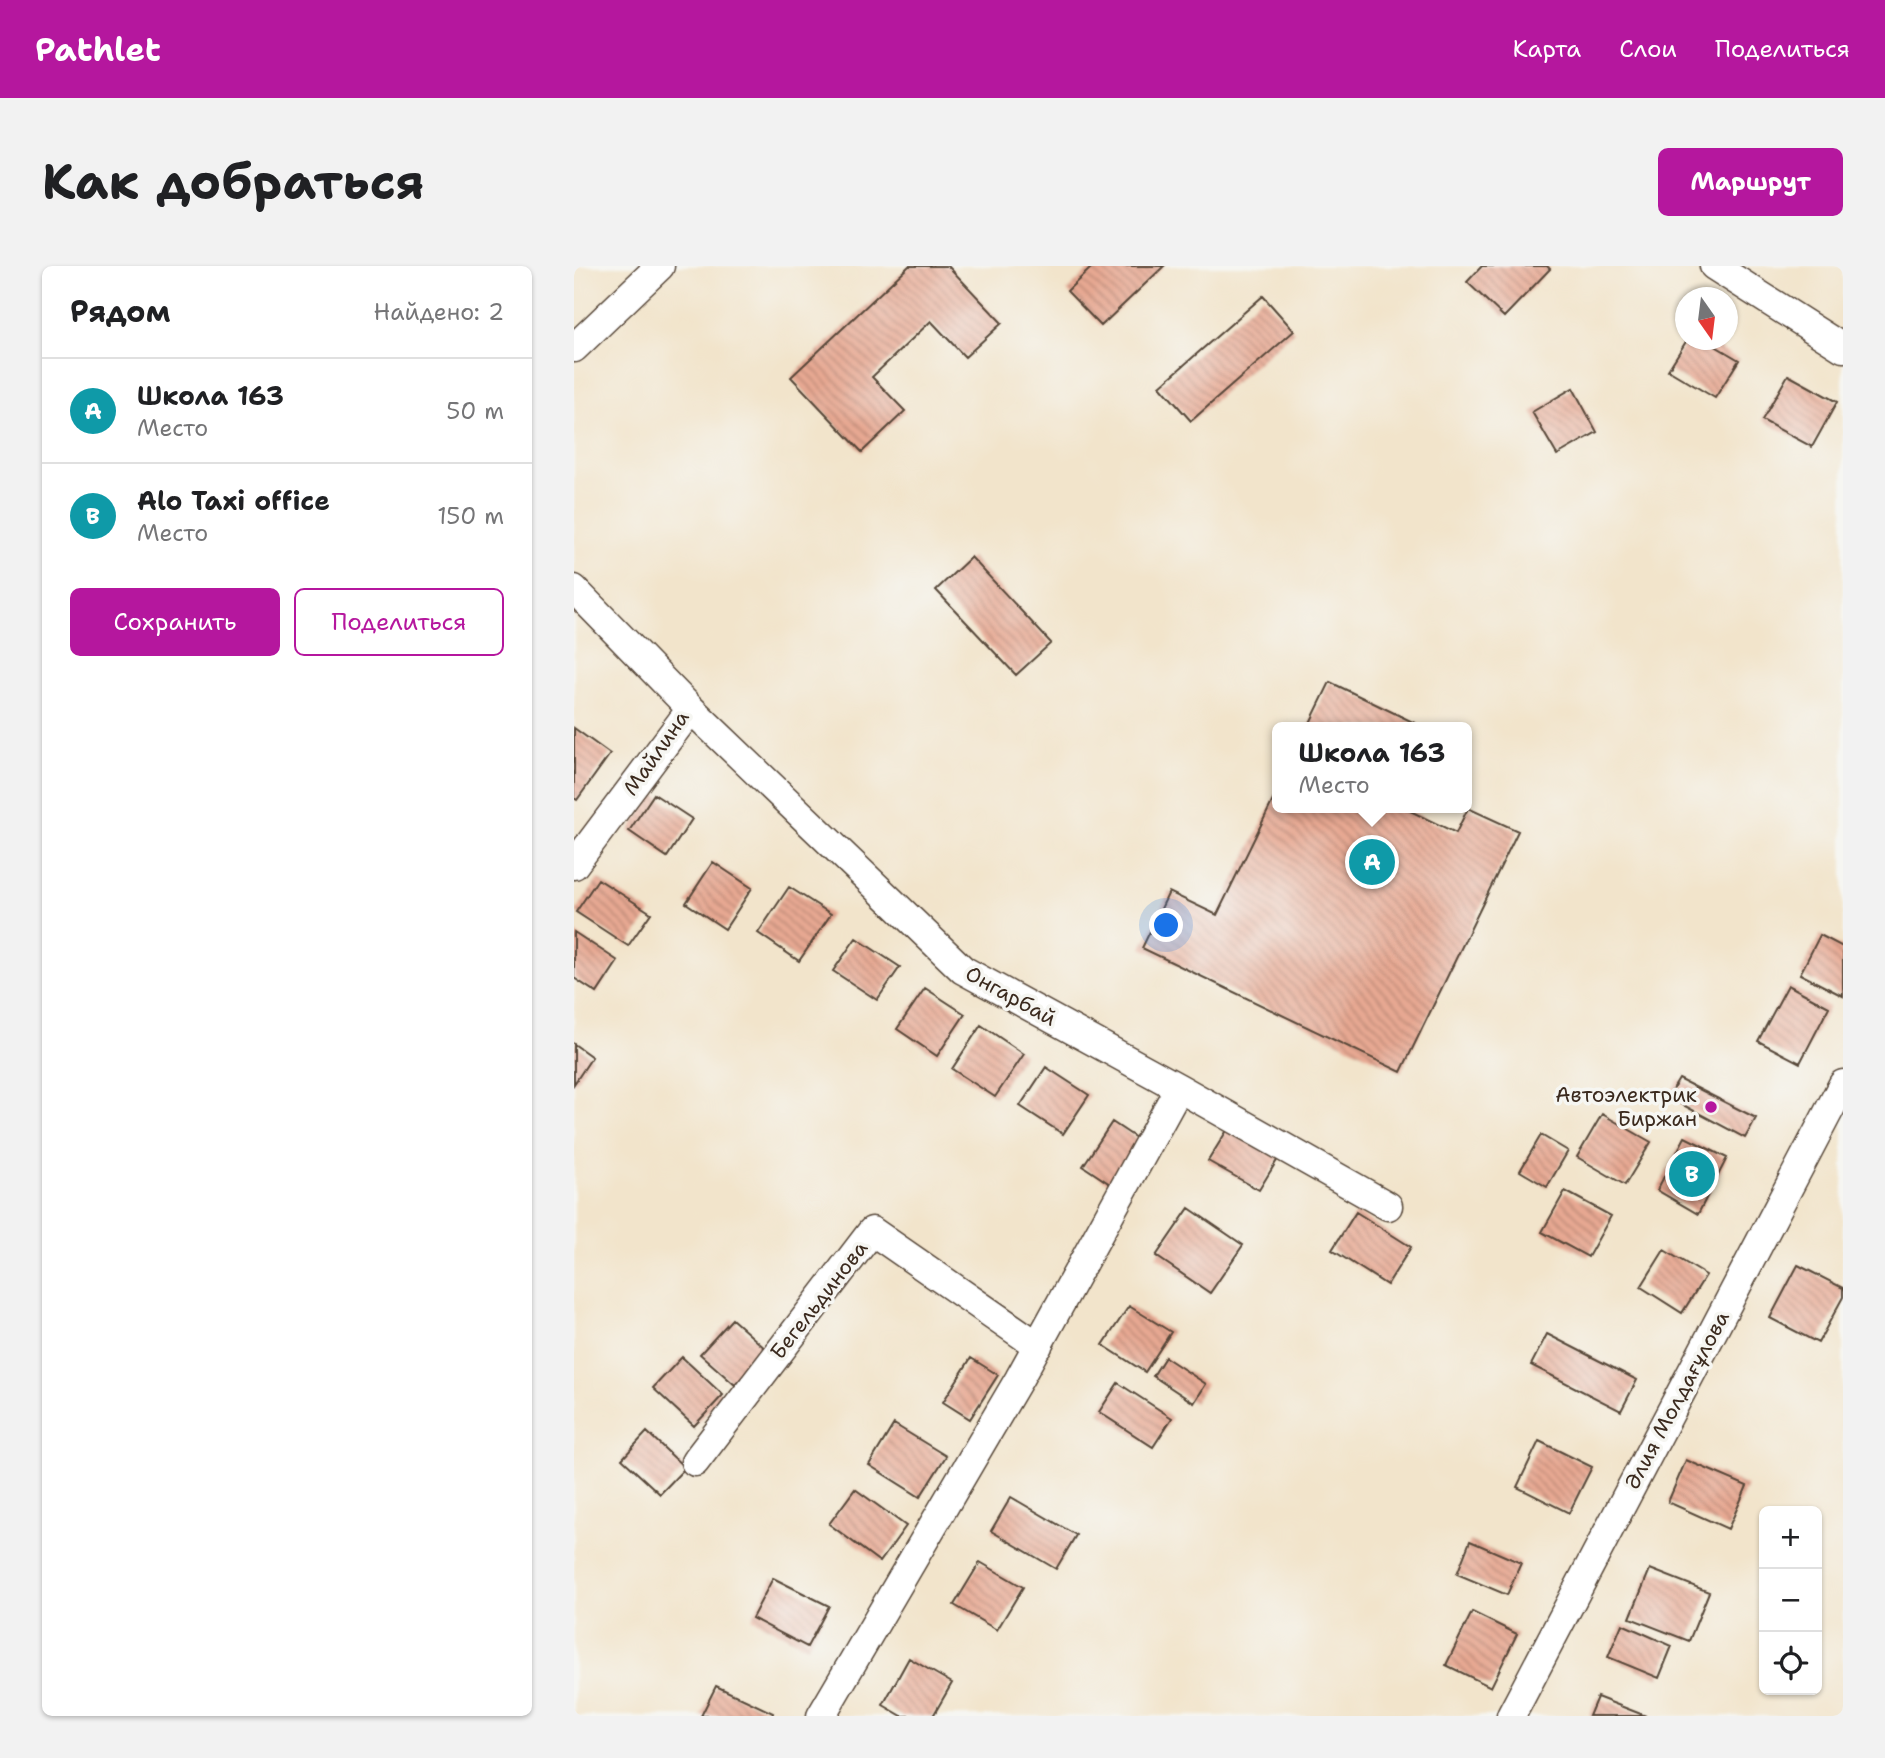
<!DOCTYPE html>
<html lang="ru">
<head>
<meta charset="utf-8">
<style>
	:root { --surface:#fff; --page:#f2f2f2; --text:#202124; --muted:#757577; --line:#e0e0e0; --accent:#b5179e }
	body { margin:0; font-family:"Shantell Sans",sans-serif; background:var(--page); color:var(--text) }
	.controls { position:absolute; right:21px; bottom:21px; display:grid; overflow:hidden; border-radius:10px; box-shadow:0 2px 5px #0004 }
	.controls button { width:63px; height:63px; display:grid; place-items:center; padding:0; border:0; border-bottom:2px solid var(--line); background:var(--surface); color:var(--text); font:35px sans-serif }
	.compass { position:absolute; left:1101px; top:21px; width:63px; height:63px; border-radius:50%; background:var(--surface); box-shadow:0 2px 5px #0004; rotate:166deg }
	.you { position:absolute; left:593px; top:660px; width:24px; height:24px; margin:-18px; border:5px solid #fff; border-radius:50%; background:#1a73e8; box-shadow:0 0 0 10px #1a73e833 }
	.badge { display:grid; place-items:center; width:46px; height:46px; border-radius:50%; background:var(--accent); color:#fff; font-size:23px; font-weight:700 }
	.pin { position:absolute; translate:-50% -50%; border:4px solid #fff; box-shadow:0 2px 7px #0006 }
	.popup { position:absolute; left:698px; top:456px; width:200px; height:91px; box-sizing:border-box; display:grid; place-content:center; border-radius:10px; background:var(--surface); filter:drop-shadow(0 2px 5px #0005); font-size:23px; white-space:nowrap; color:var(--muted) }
	.popup b { font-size:26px; color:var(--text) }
	.popup::after { content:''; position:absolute; left:50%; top:100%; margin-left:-14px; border:14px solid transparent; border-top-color:var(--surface) }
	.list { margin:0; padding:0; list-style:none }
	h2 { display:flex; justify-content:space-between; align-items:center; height:91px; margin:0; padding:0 28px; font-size:30px }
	h2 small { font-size:23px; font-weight:400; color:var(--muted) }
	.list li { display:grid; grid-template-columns:46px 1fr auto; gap:21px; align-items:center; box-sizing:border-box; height:105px; padding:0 28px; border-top:2px solid var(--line) }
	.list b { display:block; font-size:26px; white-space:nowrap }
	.list p { margin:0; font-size:23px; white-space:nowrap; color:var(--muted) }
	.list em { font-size:23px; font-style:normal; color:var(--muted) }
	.actions { display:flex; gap:14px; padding:21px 28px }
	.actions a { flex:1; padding:16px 0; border:2px solid var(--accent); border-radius:10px; text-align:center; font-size:24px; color:var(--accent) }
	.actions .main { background:var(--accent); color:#fff }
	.icon { flex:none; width:38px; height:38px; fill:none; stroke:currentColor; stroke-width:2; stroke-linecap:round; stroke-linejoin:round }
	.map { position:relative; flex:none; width:1269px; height:1450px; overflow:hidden; border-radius:10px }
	header { display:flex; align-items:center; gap:42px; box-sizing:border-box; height:98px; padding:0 35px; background:var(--accent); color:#fff }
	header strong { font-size:33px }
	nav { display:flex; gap:38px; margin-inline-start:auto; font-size:24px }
	.intro { display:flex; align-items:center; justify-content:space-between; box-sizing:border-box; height:168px; padding:0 42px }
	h1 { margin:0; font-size:49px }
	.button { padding:18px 32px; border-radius:10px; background:var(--accent); color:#fff; font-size:24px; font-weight:700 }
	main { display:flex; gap:42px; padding:0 42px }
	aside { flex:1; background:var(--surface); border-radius:10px; box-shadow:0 2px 5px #0004 }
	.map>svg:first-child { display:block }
	.building { fill:url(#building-back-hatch) }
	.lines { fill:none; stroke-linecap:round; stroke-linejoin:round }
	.street-casing { stroke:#564638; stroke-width:31 }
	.street { stroke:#fff; stroke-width:28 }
	.poi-dot { fill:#b5179e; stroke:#f6f6f2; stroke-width:2.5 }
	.labels { text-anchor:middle; stroke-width:7; stroke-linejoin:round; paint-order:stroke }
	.street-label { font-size:21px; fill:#3b2a1e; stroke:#f6f6f2 }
	.poi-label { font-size:21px; fill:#3b2a1e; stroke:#f6f6f2; text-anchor:end }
</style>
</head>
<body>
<header>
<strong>Pathlet</strong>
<nav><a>Карта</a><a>Слои</a><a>Поделиться</a></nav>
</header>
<div class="intro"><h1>Как добраться</h1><a class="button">Маршрут</a></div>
<main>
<aside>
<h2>Рядом<small>Найдено: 2</small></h2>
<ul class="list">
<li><span class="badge" style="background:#0f9aa8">A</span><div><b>Школа 163</b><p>Место</p></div><em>50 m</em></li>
<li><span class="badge" style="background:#0f9aa8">B</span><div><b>Alo Taxi office</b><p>Место</p></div><em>150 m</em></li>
</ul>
<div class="actions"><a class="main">Сохранить</a><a>Поделиться</a></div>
</aside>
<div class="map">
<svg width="1269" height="1450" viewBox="0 0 1269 1450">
	<defs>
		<pattern id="building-back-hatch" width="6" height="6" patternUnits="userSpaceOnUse" patternTransform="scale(1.75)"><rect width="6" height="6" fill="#e7a892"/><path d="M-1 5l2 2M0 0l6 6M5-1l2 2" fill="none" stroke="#bc8977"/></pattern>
	</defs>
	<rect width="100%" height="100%" fill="#f6f6f2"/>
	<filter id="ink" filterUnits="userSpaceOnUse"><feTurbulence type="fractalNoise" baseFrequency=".0143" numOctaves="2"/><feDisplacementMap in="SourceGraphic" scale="14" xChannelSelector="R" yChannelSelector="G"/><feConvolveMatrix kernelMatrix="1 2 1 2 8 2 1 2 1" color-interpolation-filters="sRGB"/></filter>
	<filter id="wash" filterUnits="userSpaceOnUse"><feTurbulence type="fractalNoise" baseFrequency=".00686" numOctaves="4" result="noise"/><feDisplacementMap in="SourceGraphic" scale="28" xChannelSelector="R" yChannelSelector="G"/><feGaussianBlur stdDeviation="1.57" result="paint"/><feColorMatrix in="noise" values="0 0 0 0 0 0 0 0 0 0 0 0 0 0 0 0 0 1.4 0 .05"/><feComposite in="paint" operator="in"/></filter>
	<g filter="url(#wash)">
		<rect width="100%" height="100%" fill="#f2e4cb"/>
		<g id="blocks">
			<!-- building -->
			<path class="building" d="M 335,0 L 374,0 L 428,57 L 391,91 L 357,55 L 298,111 L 331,145 L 288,186 L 217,111 Z
				M 519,0 L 590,0 L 527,60 L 493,25 Z
				M 908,0 L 973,0 L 976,3 L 930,51 L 893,16 Z
				M 689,30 L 720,65 L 617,155 L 586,120 Z
				M 1113,74 L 1131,74 L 1165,94 L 1141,132 L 1094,104 Z
				M 1214,109 L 1263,136 L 1238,181 L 1188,154 Z
				M 999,122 L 1023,166 L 983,189 L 958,146 Z
				M 397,291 L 477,377 L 442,409 L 362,324 Z
				M 756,416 L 849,461 L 734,461 Z
				M 0,462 L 36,488 L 3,534 L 0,532 Z
				M 704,524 L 704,542 L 830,542 L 882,567 L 894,542 L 944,565 L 827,806 L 568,682 L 595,626 L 643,649 Z
				M 80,528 L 118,553 L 93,591 L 55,565 Z
				M 139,596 L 178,622 L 151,663 L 112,637 Z
				M 24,613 L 77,647 L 54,680 L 2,646 Z
				M 215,621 L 257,648 L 225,695 L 184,667 Z
				M 0,666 L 44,695 L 23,727 L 0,712 Z
				M 1246,669 L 1269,681 L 1269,730 L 1226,708 Z
				M 282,672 L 326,701 L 303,734 L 259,705 Z
				M 1214,719 L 1255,741 L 1226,797 L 1184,775 Z
				M 351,722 L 391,748 L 363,790 L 323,763 Z
				M 407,759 L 450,788 L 421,831 L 378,803 Z
				M 0,778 L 18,791 L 0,818 Z
				M 472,801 L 515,829 L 489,868 L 446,840 Z
				M 1105,813 L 1182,852 L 1171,872 L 1094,831 Z
				M 1028,848 L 1077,876 L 1051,919 L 1003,891 Z
				M 538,856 L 565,874 L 536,918 L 509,900 Z
				M 655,861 L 705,891 L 685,924 L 634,895 Z
				M 967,869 L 994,885 L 973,921 L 946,905 Z
				M 1111,871 L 1153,892 L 1124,948 L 1083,924 Z
				M 991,925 L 1037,950 L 1014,991 L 968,966 Z
				M 615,942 L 669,979 L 636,1027 L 582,990 Z
				M 782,946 L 837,981 L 813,1019 L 758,984 Z
				M 1090,984 L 1132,1009 L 1108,1047 L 1067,1021 Z
				M 1224,999 L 1269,1022 L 1269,1031 L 1244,1077 L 1196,1052 Z
				M 555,1040 L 597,1066 L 571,1106 L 529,1079 Z
				M 158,1053 L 193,1084 L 161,1119 L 126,1088 Z
				M 973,1068 L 1063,1114 L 1047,1145 L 957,1099 Z
				M 108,1091 L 149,1129 L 120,1160 L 79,1122 Z
				M 591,1091 L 632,1118 L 620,1137 L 579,1110 Z
				M 397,1092 L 424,1109 L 396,1153 L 369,1136 Z
				M 544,1117 L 598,1152 L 579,1181 L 525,1146 Z
				M 320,1158 L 372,1190 L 346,1231 L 295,1199 Z
				M 73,1166 L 111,1202 L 86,1228 L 48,1193 Z
				M 965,1175 L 1018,1201 L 995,1247 L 943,1221 Z
				M 1112,1194 L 1173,1220 L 1154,1263 L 1094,1236 Z
				M 281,1223 L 332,1260 L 306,1296 L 255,1258 Z
				M 437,1231 L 502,1269 L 482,1303 L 417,1265 Z
				M 896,1275 L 947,1297 L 933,1329 L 883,1308 Z
				M 406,1296 L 449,1321 L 423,1364 L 380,1339 Z
				M 1076,1303 L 1135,1326 L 1115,1375 L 1056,1352 Z
				M 199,1312 L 255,1340 L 233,1381 L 178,1352 Z
				M 898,1346 L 943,1368 L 917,1421 L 872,1399 Z
				M 1048,1358 L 1098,1380 L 1085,1412 L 1034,1391 Z
				M 335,1392 L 378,1417 L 359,1450 L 328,1450 L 309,1439 Z
				M 142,1420 L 199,1447 L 198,1450 L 127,1450 Z
				M 1023,1431 L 1072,1450 L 1015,1450 Z"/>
		</g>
	</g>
	<g filter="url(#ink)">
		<use href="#blocks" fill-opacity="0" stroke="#564638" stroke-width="2"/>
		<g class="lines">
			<defs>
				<path id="street" d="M 1140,0 L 1269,82
					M 0,82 L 86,0
					M 0,323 L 117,443 L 389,704 L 605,822 L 814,940
					M 0,599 L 117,443
					M 121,1196 L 298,965 L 464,1080
					M 247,1450 L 445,1113 L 605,822
					M 937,1450 L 1269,818"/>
			</defs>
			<!-- street casing -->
			<use href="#street" class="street-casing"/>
			<!-- street -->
			<use href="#street" class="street"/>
		</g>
	</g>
	<!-- markers -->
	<circle class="poi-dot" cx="1137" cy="841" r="7"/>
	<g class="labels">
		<!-- street labels -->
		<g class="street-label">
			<text transform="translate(82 487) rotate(-55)" y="7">Майлина</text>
			<text transform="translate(437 730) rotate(29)" y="7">Онгарбай</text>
			<text transform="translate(245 1034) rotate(-52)" y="7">Бегельдинова</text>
			<text transform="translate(1103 1134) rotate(-62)" y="7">Әлия Молдағұлова</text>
		</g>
		<!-- poi labels -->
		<g class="poi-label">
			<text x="1123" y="836">Автоэлектрик<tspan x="1123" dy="24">Биржан</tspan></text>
		</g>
	</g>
</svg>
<div class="controls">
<button>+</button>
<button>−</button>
<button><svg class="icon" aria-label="locate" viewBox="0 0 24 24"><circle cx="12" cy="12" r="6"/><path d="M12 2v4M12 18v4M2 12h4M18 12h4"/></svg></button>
</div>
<svg class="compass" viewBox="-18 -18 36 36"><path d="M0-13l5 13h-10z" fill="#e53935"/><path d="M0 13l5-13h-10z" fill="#757577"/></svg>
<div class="you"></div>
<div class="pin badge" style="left:798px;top:596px;background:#0f9aa8">A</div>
<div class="popup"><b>Школа 163</b>Место</div>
<div class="pin badge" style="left:1118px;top:908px;background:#0f9aa8">B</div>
</div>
</main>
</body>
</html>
